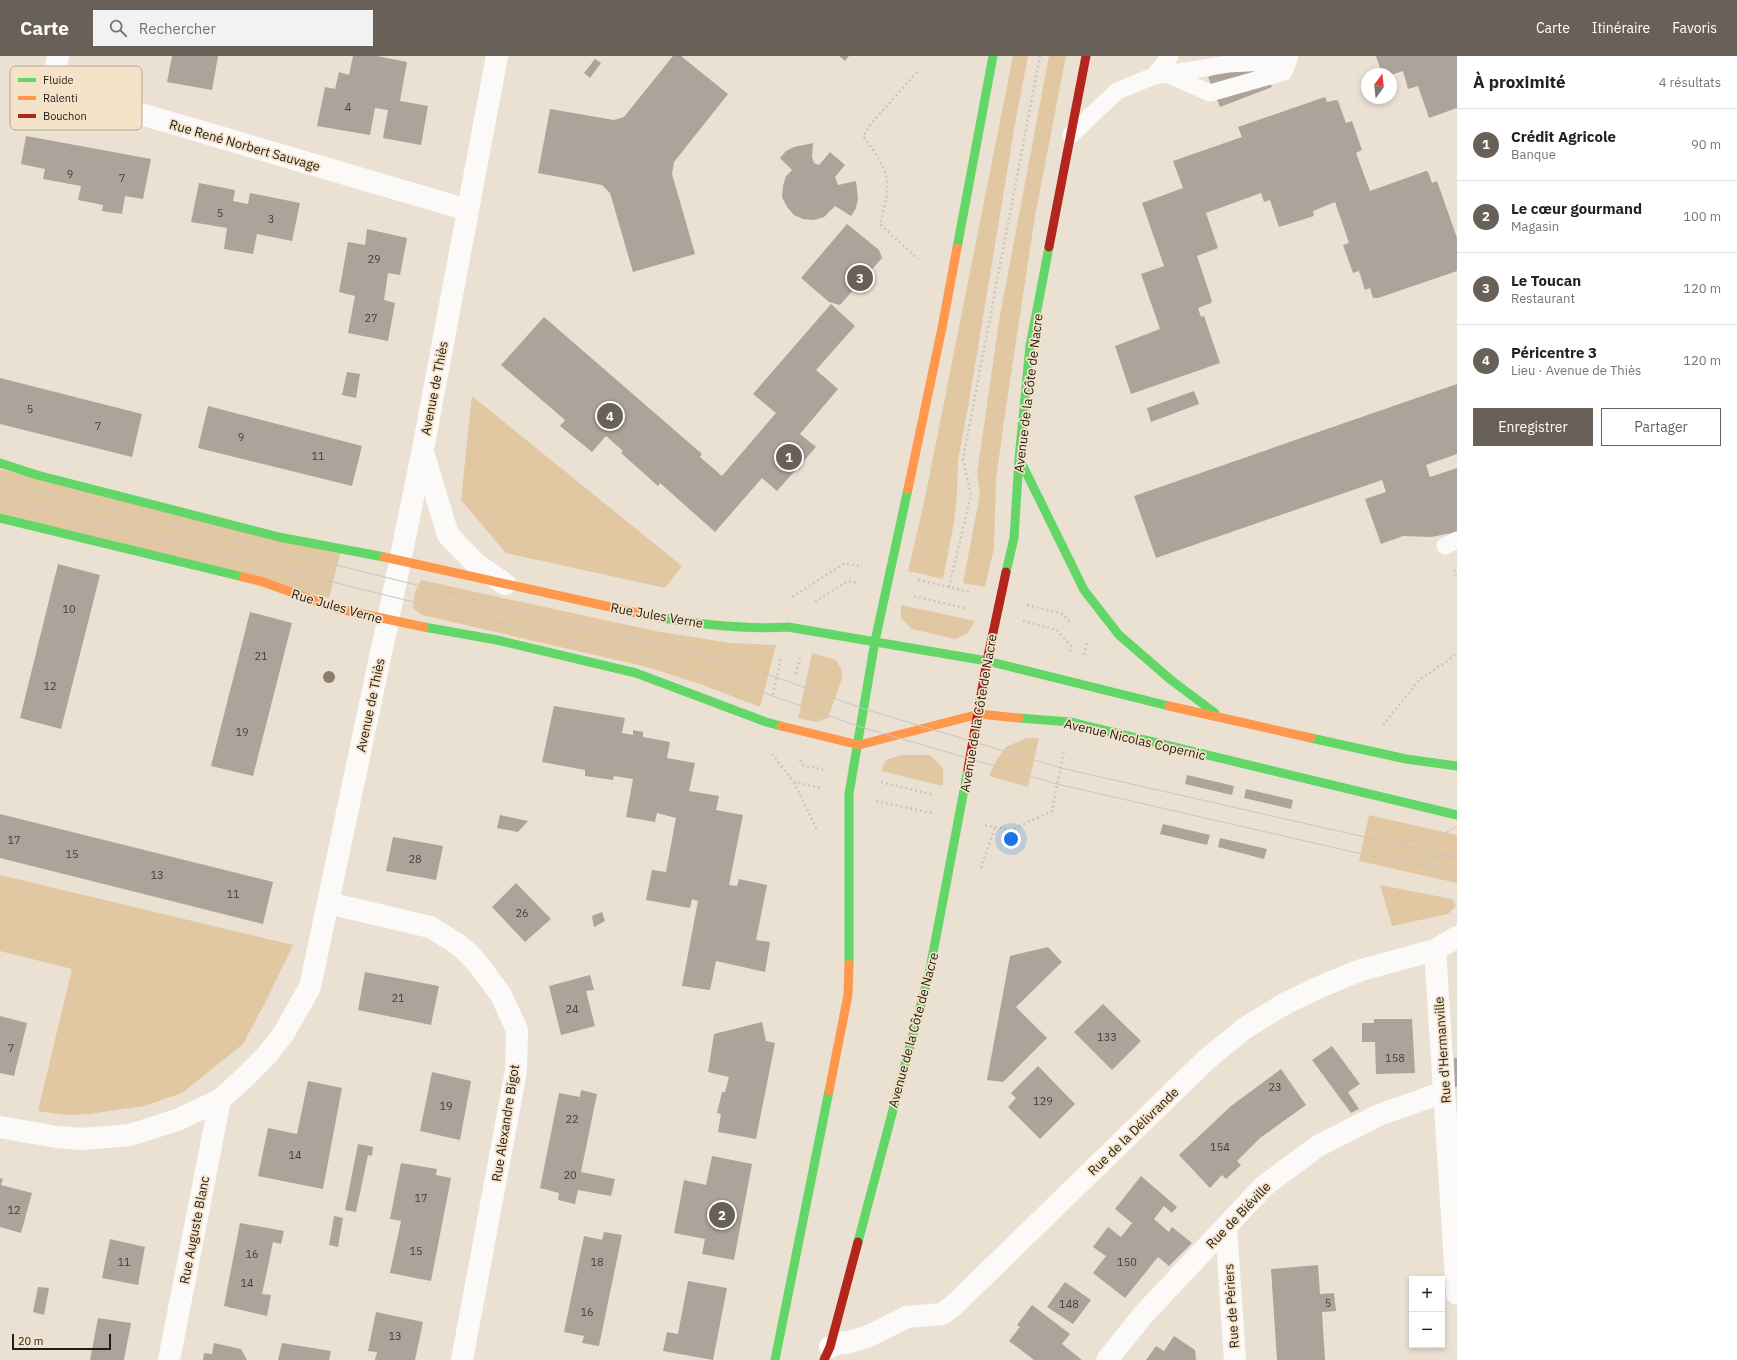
<!DOCTYPE html>
<html lang="fr">
<head>
<meta charset="utf-8">
<style>
	:root { --surface:#fff; --page:#f2f2f2; --text:#222; --muted:#767676; --line:#e0e0e0; --accent:#696157 }
	body { margin:0; font-family:"IBM Plex Sans",sans-serif; background:var(--page); color:var(--text) }
	.controls { position:absolute; right:12px; bottom:12px; display:grid; overflow:hidden; border-radius:0px; box-shadow:0 2px 6px #0003 }
	.controls button { width:36px; height:36px; display:grid; place-items:center; padding:0; border:0; border-bottom:1px solid var(--line); background:var(--surface); color:var(--text); font:20px sans-serif }
	.compass { position:absolute; left:1361px; top:12px; width:36px; height:36px; border-radius:50%; background:var(--surface); box-shadow:0 2px 6px #0003; rotate:15deg }
	.scale { position:absolute; left:12px; bottom:10px; width:99px; box-sizing:border-box; padding-left:4px; border:2px solid #231c14; border-top:0; font-size:11px; line-height:14px; white-space:nowrap; color:#231c14; -webkit-text-stroke:3px #f4e2c9; paint-order:stroke }
	.you { position:absolute; left:1011px; top:783px; width:14px; height:14px; margin:-10px; border:3px solid #fff; border-radius:50%; background:#1a73e8; box-shadow:0 0 0 6px #1a73e833 }
	.badge { display:grid; place-items:center; width:26px; height:26px; border-radius:50%; background:var(--accent); color:#fff; font-size:13px; font-weight:700 }
	.pin { position:absolute; translate:-50% -50%; border:2px solid #fff; box-shadow:0 1px 4px #0006 }
	.list { margin:0; padding:0; list-style:none }
	h2 { display:flex; justify-content:space-between; align-items:center; height:52px; margin:0; padding:0 16px; font-size:17px }
	h2 small { font-size:13px; font-weight:400; color:var(--muted) }
	.list li { display:grid; grid-template-columns:26px 1fr auto; gap:12px; align-items:center; box-sizing:border-box; height:72px; padding:0 16px; border-top:1px solid var(--line) }
	.list b { display:block; font-size:15px; white-space:nowrap }
	.list p { margin:0; font-size:13px; white-space:nowrap; color:var(--muted) }
	.list em { font-size:13px; font-style:normal; color:var(--muted) }
	.actions { display:flex; gap:8px; padding:12px 16px }
	.actions a { flex:1; padding:9px 0; border:1px solid var(--accent); border-radius:0px; text-align:center; font-size:14px; color:var(--accent) }
	.actions .main { background:var(--accent); color:#fff }
	.icon { flex:none; width:22px; height:22px; fill:none; stroke:currentColor; stroke-width:2; stroke-linecap:round; stroke-linejoin:round }
	.map { position:relative; flex:none; width:1457px; height:1304px; overflow:hidden }
	header { display:flex; align-items:center; gap:24px; box-sizing:border-box; height:56px; padding:0 20px; background:var(--accent); color:#fff }
	header strong { font-size:19px }
	nav { display:flex; gap:22px; margin-inline-start:auto; font-size:14px }
	.search { width:280px; height:36px; background:var(--page); display:flex; align-items:center; gap:10px; box-sizing:border-box; padding:0 14px; border-radius:0px; color:var(--muted); font-size:15px }
	main { display:flex }
	aside { flex:1; background:var(--surface) }
	.map>svg:first-child { display:block }
	.green { fill:#e2c7a3 }
	.building { fill:#aca49a }
	.lines { fill:none; stroke-linecap:round; stroke-linejoin:round }
	.path { stroke:#c9c5c0; stroke-width:2.5; stroke-dasharray:2 3; stroke-linecap:butt }
	.lane { stroke:#fcfaf8; stroke-width:17 }
	.street { stroke:#fcfaf8; stroke-width:22 }
	.fast { stroke:#63d668; stroke-width:9 }
	.slow { stroke:#ff974d; stroke-width:9 }
	.jam { stroke:#b3261e; stroke-width:9 }
	.tram { stroke:#c8c5c1; stroke-width:1 }
	.tree { fill:#8d7d64 }
	.labels { text-anchor:middle; stroke-width:3.5; stroke-linejoin:round; paint-order:stroke }
	.number-label { font-size:11px; fill:#453e36 }
	.street-label { font-size:13px; fill:#231c14; stroke:#f4e2c9 }
	.key { fill:#f4e2c9; stroke:#b5a793; stroke-width:1 }
	.key-label { font-size:11px; fill:#231c14 }
</style>
</head>
<body>
<header>
<strong>Carte</strong>
<div class="search"><svg class="icon" aria-label="search" viewBox="0 0 24 24"><circle cx="10" cy="10" r="6"/><path d="M15 15l6 6"/></svg>Rechercher</div>
<nav><a>Carte</a><a>Itinéraire</a><a>Favoris</a></nav>
</header>
<main>
<div class="map">
<svg width="1457" height="1304" viewBox="0 0 1457 1304">
	<rect width="100%" height="100%" fill="#eae1d3"/>
	<!-- green -->
	<path class="green" d="M 1013,0 L 1028,0 L 1015,68 L 969,346 L 958,405 L 957,437 L 954,466 L 943,523 L 908,515 L 925,442 Z
		M 1049,0 L 1066,0 L 1035,160 L 1004,365 L 996,424 L 994,492 L 985,531 L 963,527 L 980,438 L 977,418 L 999,265 Z
		M 472,340 L 682,510 L 665,532 L 506,497 L 461,444 Z
		M 0,413 L 340,498 L 329,542 L 0,458 Z
		M 421,524 L 655,575 L 730,587 L 776,589 L 760,651 L 703,629 L 647,611 L 422,559 L 413,552 L 415,536 Z
		M 901,549 L 975,565 L 967,578 L 955,583 L 912,573 L 901,562 Z
		M 812,597 L 836,604 L 842,615 L 842,622 L 828,662 L 816,666 L 798,662 Z
		M 1027,682 L 1039,682 L 1028,731 L 989,720 L 996,705 L 1006,691 Z
		M 902,699 L 930,699 L 943,712 L 943,730 L 881,715 L 886,704 Z
		M 1369,759 L 1457,779 L 1457,827 L 1359,805 Z
		M 0,819 L 293,889 L 267,943 L 243,988 L 182,1037 L 144,1050 L 89,1058 L 66,1059 L 38,1055 L 72,913 L 0,895 Z
		M 1380,829 L 1452,843 L 1456,850 L 1448,858 L 1392,870 Z"/>
	<!-- building -->
	<path class="building" d="M 172,0 L 218,0 L 212,34 L 167,26 Z
		M 353,0 L 377,0 L 407,6 L 400,45 L 428,50 L 421,89 L 383,82 L 388,54 L 375,52 L 370,79 L 317,70 L 325,31 L 335,33 L 339,16 L 349,19 Z
		M 673,0 L 681,0 L 728,38 L 674,106 L 672,118 L 695,198 L 633,216 L 610,137 L 602,129 L 538,117 L 550,53 L 614,64 L 624,61 Z
		M 839,0 L 849,0 L 845,5 Z
		M 1376,0 L 1457,0 L 1457,52 L 1429,62 L 1418,30 L 1408,33 L 1403,15 L 1391,19 L 1382,18 Z
		M 1260,1 L 1272,31 L 1220,51 L 1208,21 Z
		M 595,3 L 601,7 L 590,22 L 584,17 Z
		M 1325,41 L 1327,46 L 1336,44 L 1338,45 L 1346,67 L 1352,65 L 1362,94 L 1356,97 L 1370,135 L 1426,115 L 1428,116 L 1432,127 L 1437,125 L 1457,182 L 1457,215 L 1378,242 L 1373,242 L 1370,232 L 1365,234 L 1359,215 L 1353,217 L 1343,189 L 1349,187 L 1335,146 L 1313,155 L 1314,160 L 1279,171 L 1270,144 L 1264,146 L 1261,137 L 1206,157 L 1218,192 L 1197,200 L 1212,245 L 1211,247 L 1198,252 L 1201,261 L 1204,260 L 1220,307 L 1131,338 L 1115,290 L 1160,273 L 1141,218 L 1164,210 L 1142,147 L 1183,132 L 1173,105 L 1242,81 L 1238,71 Z
		M 26,80 L 151,103 L 143,143 L 125,140 L 122,158 L 102,155 L 103,149 L 78,144 L 81,130 L 43,123 L 45,113 L 21,108 Z
		M 813,87 L 812,101 L 814,107 L 819,109 L 830,96 L 845,109 L 835,121 L 838,129 L 856,125 L 858,143 L 856,152 L 851,160 L 835,150 L 824,161 L 814,164 L 803,163 L 794,159 L 787,151 L 782,141 L 783,130 L 786,120 L 792,114 L 780,102 L 786,95 L 794,91 Z
		M 199,127 L 235,134 L 233,145 L 248,148 L 250,137 L 300,147 L 292,185 L 257,178 L 253,198 L 224,193 L 227,172 L 191,166 Z
		M 847,168 L 879,194 L 882,202 L 840,249 L 829,246 L 801,222 Z
		M 367,173 L 407,182 L 400,219 L 388,217 L 386,231 L 384,244 L 395,247 L 388,285 L 348,277 L 355,240 L 339,236 L 348,186 L 365,189 Z
		M 831,248 L 855,270 L 816,314 L 838,333 L 800,378 L 816,391 L 777,435 L 762,422 L 715,476 L 660,427 L 658,430 L 621,397 L 623,395 L 606,380 L 592,396 L 560,370 L 565,364 L 501,309 L 544,261 L 702,398 L 700,401 L 722,420 L 776,357 L 753,338 Z
		M 347,316 L 360,318 L 356,342 L 342,339 Z
		M 0,322 L 142,358 L 132,401 L 0,368 Z
		M 1457,328 L 1457,398 L 1426,409 L 1430,421 L 1457,412 L 1457,476 L 1431,481 L 1403,480 L 1381,488 L 1365,443 L 1386,436 L 1382,424 L 1156,502 L 1134,440 Z
		M 1194,335 L 1199,348 L 1151,366 L 1147,352 Z
		M 208,350 L 362,390 L 352,430 L 198,392 Z
		M 58,508 L 100,519 L 61,673 L 20,662 Z
		M 250,556 L 292,567 L 253,720 L 211,710 Z
		M 554,650 L 625,662 L 622,677 L 633,679 L 633,674 L 643,676 L 643,681 L 670,686 L 667,702 L 695,707 L 689,735 L 719,740 L 716,754 L 743,759 L 729,829 L 737,830 L 739,823 L 767,829 L 756,884 L 770,886 L 765,916 L 716,905 L 710,934 L 682,930 L 698,845 L 692,843 L 690,852 L 646,844 L 652,814 L 666,816 L 676,762 L 657,757 L 655,766 L 626,761 L 633,723 L 614,720 L 613,724 L 585,720 L 585,714 L 542,706 Z
		M 1187,719 L 1234,730 L 1232,739 L 1185,728 Z
		M 1246,733 L 1293,744 L 1291,753 L 1244,742 Z
		M 0,758 L 273,826 L 263,868 L 0,802 Z
		M 500,759 L 528,765 L 518,776 L 497,772 Z
		M 1163,768 L 1210,779 L 1207,789 L 1160,778 Z
		M 393,781 L 443,790 L 436,824 L 386,815 Z
		M 1220,782 L 1267,793 L 1264,803 L 1218,791 Z
		M 516,827 L 551,863 L 525,886 L 492,851 Z
		M 602,856 L 605,865 L 594,871 L 592,860 Z
		M 1048,891 L 1062,906 L 1016,951 L 1047,982 L 1003,1026 L 987,1024 L 1010,900 Z
		M 365,916 L 439,930 L 431,969 L 358,954 Z
		M 590,919 L 594,934 L 586,935 L 595,970 L 561,979 L 549,930 Z
		M 1103,948 L 1141,985 L 1112,1014 L 1074,976 Z
		M 0,960 L 27,967 L 14,1020 L 0,1017 Z
		M 1374,963 L 1412,963 L 1415,1017 L 1376,1018 L 1375,986 L 1362,986 L 1362,967 L 1374,967 Z
		M 762,966 L 766,985 L 775,987 L 756,1083 L 718,1076 L 721,1058 L 717,1057 L 722,1036 L 725,1036 L 729,1021 L 708,1016 L 714,978 Z
		M 1332,990 L 1360,1028 L 1348,1036 L 1359,1053 L 1351,1057 L 1312,1004 Z
		M 1454,1002 L 1457,1002 L 1457,1031 L 1455,1031 Z
		M 1038,1010 L 1075,1048 L 1040,1083 L 1008,1051 L 1016,1042 L 1011,1037 Z
		M 1281,1013 L 1306,1049 L 1260,1082 L 1237,1105 L 1241,1109 L 1226,1123 L 1222,1119 L 1210,1132 L 1179,1099 L 1231,1050 Z
		M 432,1016 L 471,1025 L 460,1084 L 420,1075 Z
		M 308,1025 L 342,1032 L 323,1133 L 258,1120 L 268,1072 L 297,1078 Z
		M 581,1034 L 597,1038 L 581,1116 L 615,1123 L 611,1140 L 578,1134 L 575,1148 L 558,1144 L 559,1137 L 540,1132 L 559,1037 L 580,1041 Z
		M 358,1088 L 373,1091 L 372,1100 L 368,1099 L 356,1156 L 345,1154 Z
		M 712,1100 L 752,1108 L 734,1204 L 702,1198 L 705,1183 L 674,1177 L 684,1124 L 706,1129 Z
		M 401,1107 L 437,1113 L 436,1119 L 451,1122 L 431,1225 L 390,1217 L 401,1165 L 390,1163 Z
		M 1141,1120 L 1177,1151 L 1172,1157 L 1164,1150 L 1154,1163 L 1169,1176 L 1172,1171 L 1192,1187 L 1169,1210 L 1158,1201 L 1125,1242 L 1093,1217 L 1106,1200 L 1093,1191 L 1108,1171 L 1121,1181 L 1132,1167 L 1115,1153 Z
		M 0,1122 L 3,1123 L 1,1129 L 32,1137 L 21,1177 L 0,1171 Z
		M 334,1160 L 343,1162 L 338,1191 L 329,1189 Z
		M 240,1167 L 284,1175 L 281,1188 L 273,1186 L 267,1215 L 262,1238 L 271,1239 L 267,1260 L 224,1250 Z
		M 604,1176 L 622,1179 L 599,1290 L 582,1287 L 584,1280 L 564,1276 L 584,1180 L 602,1184 Z
		M 110,1183 L 145,1191 L 138,1229 L 102,1222 Z
		M 1318,1209 L 1320,1238 L 1334,1237 L 1336,1255 L 1322,1256 L 1325,1304 L 1277,1304 L 1271,1213 Z
		M 688,1225 L 727,1232 L 713,1304 L 663,1295 L 667,1276 L 678,1278 Z
		M 1065,1226 L 1091,1244 L 1073,1268 L 1047,1251 Z
		M 38,1231 L 49,1232 L 44,1259 L 33,1256 Z
		M 1032,1249 L 1070,1278 L 1062,1288 L 1082,1304 L 1034,1304 L 1009,1285 L 1020,1271 L 1017,1269 Z
		M 376,1256 L 423,1266 L 415,1304 L 375,1304 L 377,1296 L 368,1295 Z
		M 98,1262 L 131,1267 L 124,1304 L 90,1304 Z
		M 1174,1280 L 1195,1294 L 1196,1304 L 1146,1304 L 1156,1290 L 1164,1295 Z
		M 214,1287 L 241,1293 L 247,1304 L 203,1304 L 204,1297 L 212,1298 Z
		M 282,1287 L 331,1295 L 329,1304 L 278,1304 Z"/>
	<g class="lines">
		<!-- path -->
		<path class="path" d="M 917,16 L 871,68 L 863,80 C 890,116 892,124 880,168 L 918,203
			M 1454,514 L 1457,521
			M 918,524 L 971,536
			M 949,531 L 971,439 L 963,403 L 1040,0
			M 914,540 L 967,553
			M 792,541 L 845,507 L 862,511
			M 815,546 L 848,525 L 859,527
			M 1027,549 L 1063,558 L 1072,568
			M 1023,565 L 1057,574 L 1071,590 L 1070,596
			M 1084,599 L 1087,586
			M 796,618 L 800,601
			M 773,639 L 781,601
			M 1383,669 L 1420,623 L 1449,604 L 1457,596
			M 772,698 L 794,726 L 821,732
			M 800,704 L 803,709 L 824,714
			M 794,726 L 818,776
			M 881,726 L 934,739
			M 876,745 L 932,757
			M 985,769 L 1011,774 L 1052,755 L 1064,694
			M 981,812 L 995,771"/>
		<!-- lane -->
		<path class="lane" d="M 1167,18 L 1210,37 L 1284,16 L 1290,0
			M 1154,20 L 1170,0
			M 1071,79 L 1117,35 L 1154,20 L 1228,8 L 1266,6 L 1282,0
			M 1445,490 L 1457,484"/>
		<!-- street -->
		<path class="street" d="M 58,0 L 52,32 L 468,154
			M 423,396 L 448,479 L 475,507 L 505,528
			M 328,847 L 430,871 L 456,887 L 468,897 L 478,908 L 501,939 L 517,974 L 516,1015 L 462,1304
			M 1435,894 L 1457,1238
			M 0,1071 L 57,1081 L 81,1083 L 130,1079 L 177,1064 L 220,1044 L 245,1021 L 266,1000 L 284,977 L 310,931 L 388,564 L 423,393 L 497,0
			M 1226,1171 L 1235,1304
			M 830,1291 L 842,1286 L 847,1287 L 871,1279 L 907,1261 L 942,1258 L 953,1250 L 1207,1003 L 1245,972 L 1286,947 L 1322,930 L 1361,914 L 1435,894 L 1457,881
			M 169,1304 L 220,1044
			M 1107,1304 L 1143,1259 L 1264,1130 L 1318,1090 L 1379,1059 L 1444,1036"/>
		<!-- fast -->
		<path class="fast" d="M 957,192 L 993,0
			M 1020,404 L 1084,534 L 1119,579 L 1171,624 L 1215,657
			M 0,407 L 37,419 L 279,481 L 384,501
			M 0,462 L 243,521
			M 1006,516 L 1014,482 L 1019,403 L 1030,290 L 1049,191
			M 651,560 C 696,568 742,574 788,571 L 987,605 L 1169,650
			M 424,571 L 497,584 L 636,617 L 766,666 L 781,670
			M 1019,662 L 1070,666 L 1457,759
			M 1311,682 L 1406,703 L 1457,710
			M 849,908 L 849,738 L 875,585 L 908,433
			M 858,1186 L 929,918 L 968,713
			M 775,1304 L 829,1035"/>
		<!-- slow -->
		<path class="slow" d="M 908,433 L 942,272 L 957,192
			M 384,501 L 651,560
			M 243,521 L 260,525 L 339,553 L 424,571
			M 1169,650 L 1311,682
			M 781,670 L 859,689 L 979,658 L 1019,662
			M 829,1035 L 848,939 L 849,908"/>
		<!-- jam -->
		<path class="jam" d="M 1049,191 L 1086,0
			M 968,713 L 987,605 L 1006,516
			M 824,1304 L 830,1291 L 858,1186"/>
		<!-- tram -->
		<path class="tram" d="M 0,426 L 745,610 L 864,653 L 1061,712 L 1457,802
			M 0,443 L 393,541 L 645,602 L 742,629 L 861,671 L 1057,728 L 1353,796 L 1457,816
			M 1400,785 C 1420,785 1440,782 1457,770
			M 1414,804 L 1443,800"/>
	</g>
	<!-- trees -->
	<circle class="tree" cx="329" cy="621" r="6"/>
	<g class="labels">
		<!-- number labels -->
		<g class="number-label">
			<text x="348" y="55">4</text>
			<text x="70" y="122">9</text>
			<text x="122" y="126">7</text>
			<text x="220" y="161">5</text>
			<text x="271" y="167">3</text>
			<text x="374" y="207">29</text>
			<text x="371" y="266">27</text>
			<text x="30" y="357">5</text>
			<text x="98" y="374">7</text>
			<text x="241" y="385">9</text>
			<text x="318" y="404">11</text>
			<text x="69" y="557">10</text>
			<text x="261" y="604">21</text>
			<text x="50" y="634">12</text>
			<text x="242" y="680">19</text>
			<text x="14" y="788">17</text>
			<text x="72" y="802">15</text>
			<text x="415" y="807">28</text>
			<text x="157" y="823">13</text>
			<text x="233" y="842">11</text>
			<text x="522" y="861">26</text>
			<text x="398" y="946">21</text>
			<text x="572" y="957">24</text>
			<text x="1107" y="985">133</text>
			<text x="11" y="996">7</text>
			<text x="1395" y="1006">158</text>
			<text x="1275" y="1035">23</text>
			<text x="1043" y="1049">129</text>
			<text x="446" y="1054">19</text>
			<text x="572" y="1067">22</text>
			<text x="1220" y="1095">154</text>
			<text x="295" y="1103">14</text>
			<text x="570" y="1123">20</text>
			<text x="421" y="1146">17</text>
			<text x="14" y="1158">12</text>
			<text x="416" y="1199">15</text>
			<text x="252" y="1202">16</text>
			<text x="124" y="1210">11</text>
			<text x="597" y="1210">18</text>
			<text x="1127" y="1210">150</text>
			<text x="247" y="1231">14</text>
			<text x="1328" y="1251">5</text>
			<text x="1069" y="1252">148</text>
			<text x="587" y="1260">16</text>
			<text x="395" y="1284">13</text>
		</g>
		<!-- street labels -->
		<g class="street-label">
			<text transform="translate(245 89) rotate(16)" y="5">Rue René Norbert Sauvage</text>
			<text transform="translate(434 332) rotate(-79)" y="5">Avenue de Thiès</text>
			<text transform="translate(1028 337) rotate(-83)" y="5">Avenue de la Côte de Nacre</text>
			<text transform="translate(337 550) rotate(16)" y="5">Rue Jules Verne</text>
			<text transform="translate(657 559) rotate(10)" y="5">Rue Jules Verne</text>
			<text transform="translate(370 649) rotate(-78)" y="5">Avenue de Thiès</text>
			<text transform="translate(978 657) rotate(-80)" y="5">Avenue de la Côte de Nacre</text>
			<text transform="translate(1135 683) rotate(13)" y="5">Avenue Nicolas Copernic</text>
			<text transform="translate(913 974) rotate(-75)" y="5">Avenue de la Côte de Nacre</text>
			<text transform="translate(1442 994) rotate(-94)" y="5">Rue d'Hermanville</text>
			<text transform="translate(505 1067) rotate(-81)" y="5">Rue Alexandre Bigot</text>
			<text transform="translate(1133 1075) rotate(-44)" y="5">Rue de la Délivrande</text>
			<text transform="translate(1238 1159) rotate(-46)" y="5">Rue de Biéville</text>
			<text transform="translate(194 1174) rotate(-79)" y="5">Rue Auguste Blanc</text>
			<text transform="translate(1231 1250) rotate(-94)" y="5">Rue de Périers</text>
		</g>
	</g>
	<!-- legend -->
	<rect x="10" y="10" width="132" height="64" rx="6" class="key"/>
	<rect x="18" y="22" width="18" height="4" fill="#63d668"/>
	<rect x="18" y="40" width="18" height="4" fill="#ff974d"/>
	<rect x="18" y="58" width="18" height="4" fill="#b3261e"/>
	<g class="key-label">
		<text x="43" y="28">Fluide</text>
		<text x="43" y="46">Ralenti</text>
		<text x="43" y="64">Bouchon</text>
	</g>
</svg>
<div class="controls">
<button>+</button>
<button>−</button>
</div>
<svg class="compass" viewBox="-18 -18 36 36"><path d="M0-13l5 13h-10z" fill="#e53935"/><path d="M0 13l5-13h-10z" fill="#767676"/></svg>
<div class="scale">20 m</div>
<div class="you"></div>
<div class="pin badge" style="left:789px;top:401px">1</div>
<div class="pin badge" style="left:722px;top:1159px">2</div>
<div class="pin badge" style="left:860px;top:222px">3</div>
<div class="pin badge" style="left:610px;top:360px">4</div>
</div>
<aside>
<h2>À proximité<small>4 résultats</small></h2>
<ul class="list">
<li><span class="badge">1</span><div><b>Crédit Agricole</b><p>Banque</p></div><em>90 m</em></li>
<li><span class="badge">2</span><div><b>Le cœur gourmand</b><p>Magasin</p></div><em>100 m</em></li>
<li><span class="badge">3</span><div><b>Le Toucan</b><p>Restaurant</p></div><em>120 m</em></li>
<li><span class="badge">4</span><div><b>Péricentre 3</b><p>Lieu · Avenue de Thiès</p></div><em>120 m</em></li>
</ul>
<div class="actions"><a class="main">Enregistrer</a><a>Partager</a></div>
</aside>
</main>
</body>
</html>
